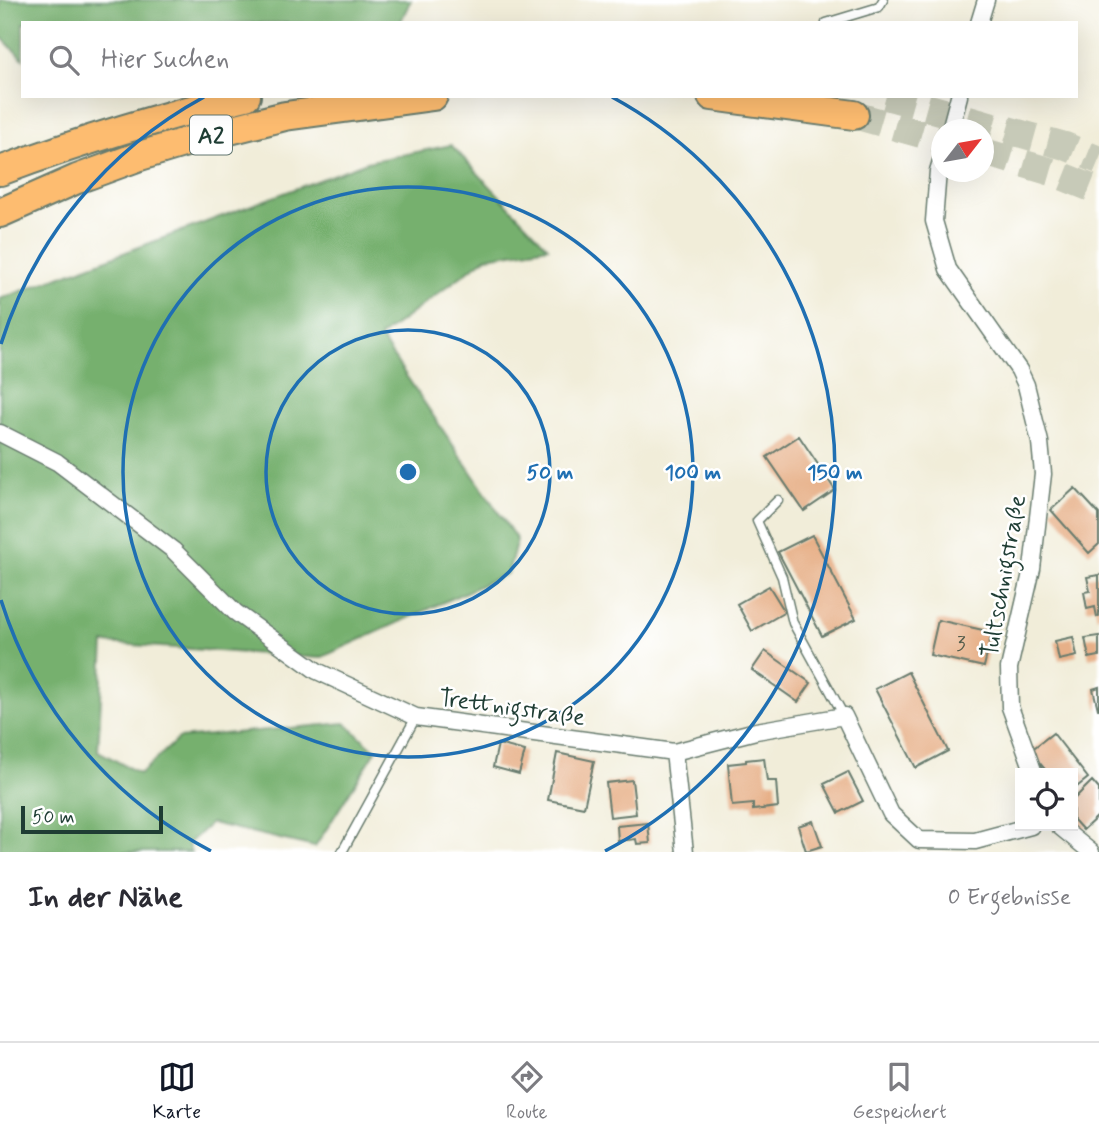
<!DOCTYPE html>
<html lang="de">
<head>
<meta charset="utf-8">
<style>
	:root { --surface:#fff; --page:#f2f2f3; --text:#2b2b33; --muted:#7c7c81; --line:#e1e1e2; --accent:#111827 }
	body { margin:0; font-family:Mynerve,sans-serif; background:var(--page); color:var(--text) }
	.controls { position:absolute; right:21px; bottom:21px; display:grid; overflow:hidden; border-radius:0px; box-shadow:0 7px 28px #0002 }
	.controls button { width:63px; height:63px; display:grid; place-items:center; padding:0; border:0; border-bottom:2px solid var(--line); background:var(--surface); color:var(--text); font:35px sans-serif }
	.compass { position:absolute; left:931px; top:119px; width:63px; height:63px; border-radius:50%; background:var(--surface); box-shadow:0 7px 28px #0002; rotate:59deg }
	.scale { position:absolute; left:21px; bottom:18px; width:142px; box-sizing:border-box; padding-left:7px; border:4px solid #1f3d34; border-top:0; font-size:19px; line-height:24px; white-space:nowrap; color:#1f3d34; -webkit-text-stroke:5px #fff; paint-order:stroke }
	.list { margin:0; padding:0; list-style:none }
	h2 { display:flex; justify-content:space-between; align-items:center; height:91px; margin:0; padding:0 28px; font-size:30px }
	h2 small { font-size:23px; font-weight:400; color:var(--muted) }
	.icon { flex:none; width:38px; height:38px; fill:none; stroke:currentColor; stroke-width:2; stroke-linecap:round; stroke-linejoin:round }
	.map { position:relative; flex:none; width:1099px; height:852px; overflow:hidden }
	.search { position:absolute; background:var(--surface); box-shadow:0 7px 28px #0002; left:21px; right:21px; top:21px; height:77px; display:flex; align-items:center; gap:18px; box-sizing:border-box; padding:0 24px; border-radius:0px; color:var(--muted); font-size:26px }
	.sheet { height:189px; background:var(--surface) }
	nav { display:flex; justify-content:space-around; align-items:center; box-sizing:border-box; height:98px; border-top:2px solid var(--line); background:var(--surface); font-size:19px; color:var(--muted) }
	nav a { display:grid; justify-items:center; gap:4px }
	nav .on { color:var(--accent) }
	.map>svg:first-child { display:block }
	.forest { fill:#76b06e; stroke:#4a7651; stroke-width:2 }
	.building { fill:#e7b088 }
	.lines { fill:none; stroke-linecap:round; stroke-linejoin:round }
	.motorway-tunnel { stroke:#c7cab8; stroke-width:28; stroke-dasharray:28 14; stroke-linecap:butt }
	.service-casing { stroke:#687b6e; stroke-width:11 }
	.minor-casing { stroke:#687b6e; stroke-width:19 }
	.motorway-casing { stroke:#687b6e; stroke-width:32 }
	.service { stroke:#fff; stroke-width:8 }
	.minor { stroke:#fff; stroke-width:16 }
	.motorway { stroke:#fdbc70; stroke-width:28 }
	.ring { fill:none; stroke:#1f6fb2; stroke-width:3.5 }
	.labels { text-anchor:middle; stroke-width:5; stroke-linejoin:round; paint-order:stroke }
	.number-label { font-size:21px; fill:#515a49 }
	.shield { fill:#fff; stroke:#627771; stroke-width:2 }
	.shield-label { font-size:23px; font-weight:bold; fill:#1f3d34 }
	.street-label { font-size:24px; fill:#1f3d34; stroke:#fff }
	.centre { fill:#1f6fb2; stroke:#fff; stroke-width:3.5 }
	.ring-label { font-size:21px; text-anchor:middle; font-weight:bold; fill:#1f6fb2; stroke:#fff; stroke-width:5; stroke-linejoin:round; paint-order:stroke }
</style>
</head>
<body>
<div class="map">
<svg width="1099" height="852" viewBox="0 0 1099 852">
	<rect width="100%" height="100%" fill="#fff"/>
	<filter id="ink" filterUnits="userSpaceOnUse"><feTurbulence type="fractalNoise" baseFrequency=".0143" numOctaves="2"/><feDisplacementMap in="SourceGraphic" scale="14" xChannelSelector="R" yChannelSelector="G"/><feConvolveMatrix kernelMatrix="1 2 1 2 8 2 1 2 1" color-interpolation-filters="sRGB"/></filter>
	<filter id="wash" filterUnits="userSpaceOnUse"><feTurbulence type="fractalNoise" baseFrequency=".00686" numOctaves="4" result="noise"/><feDisplacementMap in="SourceGraphic" scale="28" xChannelSelector="R" yChannelSelector="G"/><feGaussianBlur stdDeviation="1.57" result="paint"/><feColorMatrix in="noise" values="0 0 0 0 0 0 0 0 0 0 0 0 0 0 0 0 0 1.4 0 .05"/><feComposite in="paint" operator="in"/></filter>
	<g filter="url(#wash)">
		<rect width="100%" height="100%" fill="#f1edd9"/>
		<!-- forest -->
		<path class="forest" d="M 0,0 L 411,0 L 400,23 L 23,23 L 23,59 L 0,36 Z
			M 451,145 L 548,247 L 487,257 L 380,337 L 517,540 L 508,573 L 320,658 L 104,643 L 98,751 L 140,774 L 179,738 L 345,723 L 376,751 L 315,847 L 211,823 L 188,844 L 191,852 L 0,852 L 0,299 L 367,162 Z"/>
		<g id="blocks">
			<!-- building -->
			<path class="building" d="M 799,436 L 835,490 L 804,511 L 767,457 Z
				M 1075,488 L 1099,514 L 1099,544 L 1089,553 L 1051,510 Z
				M 812,535 L 856,619 L 822,636 L 778,552 Z
				M 1099,575 L 1099,616 L 1097,617 L 1095,607 L 1087,609 L 1084,592 L 1090,591 L 1087,577 Z
				M 769,586 L 785,612 L 752,631 L 737,604 Z
				M 938,620 L 992,632 L 984,667 L 930,655 Z
				M 1099,636 L 1099,656 L 1089,658 L 1085,638 Z
				M 1073,637 L 1077,656 L 1059,660 L 1055,641 Z
				M 765,651 L 811,683 L 798,702 L 752,670 Z
				M 908,672 L 948,751 L 916,768 L 875,689 Z
				M 1099,687 L 1099,709 L 1098,709 L 1093,689 Z
				M 1053,733 L 1088,778 L 1073,790 L 1073,773 L 1048,773 L 1030,751 Z
				M 498,744 L 525,751 L 519,774 L 493,767 Z
				M 557,753 L 594,761 L 584,807 L 548,800 Z
				M 764,758 L 767,781 L 776,781 L 778,807 L 753,810 L 753,804 L 732,806 L 728,764 L 746,762 L 746,760 Z
				M 848,772 L 863,801 L 839,813 L 824,784 Z
				M 632,780 L 636,814 L 610,817 L 606,783 Z
				M 1092,781 L 1099,789 L 1099,815 L 1083,830 L 1073,819 L 1073,800 Z
				M 813,821 L 822,846 L 806,851 L 798,826 Z
				M 648,823 L 650,843 L 637,844 L 636,839 L 618,841 L 617,826 Z"/>
		</g>
	</g>
	<g filter="url(#ink)">
		<use href="#blocks" fill-opacity="0" stroke="#687b6e" stroke-width="2"/>
		<g class="lines">
			<!-- motorway-tunnel -->
			<path class="motorway-tunnel" d="M 886,96 L 1065,146 L 1099,160
				M 854,115 L 942,140
				M 984,152 L 1052,172 L 1099,191"/>
			<defs>
				<path id="service" d="M 826,23 L 879,7 L 883,0
					M 778,500 L 757,521 L 782,577 L 793,623 L 844,716
					M 342,852 L 416,717"/>
				<path id="minor" d="M 979,23 L 986,0
					M 950,130 L 959,96
					M 942,158 L 938,171 L 934,221 L 948,269 L 1019,370 L 1026,385 L 1040,442 L 1043,474 L 1032,569 L 1009,668 L 1010,707 L 1034,773
					M 0,433 L 57,462 L 173,550 L 235,612 L 317,671 L 416,717 L 674,752 L 756,731 L 844,716 L 891,814 L 919,840 L 975,841 L 1031,826
					M 674,752 L 685,852
					M 1059,826 L 1091,852"/>
				<path id="motorway" d="M 712,96 L 854,115
					M 0,171 C 81,141 162,116 246,96
					M 0,213 L 77,179 L 140,156 L 206,136 L 285,116 L 433,96"/>
			</defs>
			<!-- service casing -->
			<use href="#service" class="service-casing"/>
			<!-- minor casing -->
			<use href="#minor" class="minor-casing"/>
			<!-- motorway casing -->
			<use href="#motorway" class="motorway-casing"/>
			<!-- service -->
			<use href="#service" class="service"/>
			<!-- minor -->
			<use href="#minor" class="minor"/>
			<!-- motorway -->
			<use href="#motorway" class="motorway"/>
		</g>
	</g>
	<!-- distance rings -->
	<g class="ring">
		<circle cx="408" cy="472" r="142"/>
		<circle cx="408" cy="472" r="285"/>
		<path d="M211 851A427 427 0 0 1 1 600M1 344A427 427 0 0 1 204 97M612 97A427 427 0 0 1 605 851"/>
	</g>
	<g class="labels">
		<!-- number labels -->
		<g class="number-label">
			<text x="961" y="650">3</text>
		</g>
		<!-- shield labels -->
		<rect class="shield" x="190" y="115.5" width="42" height="39" rx="5"/>
		<g class="shield-label">
			<text x="211" y="143">A2</text>
		</g>
		<!-- street labels -->
		<g class="street-label">
			<text transform="translate(1003 576) rotate(-80)" y="8">Tultschnigstraße</text>
			<text transform="translate(512 707) rotate(8)" y="8">Trettnigstraße</text>
		</g>
	</g>
	<circle cx="408" cy="472" r="10" class="centre"/>
	<g class="ring-label">
		<text x="550" y="479">50 m</text>
		<text x="693" y="479">100 m</text>
		<text x="835" y="479">150 m</text>
	</g>
</svg>
<div class="controls">
<button><svg class="icon" aria-label="locate" viewBox="0 0 24 24"><circle cx="12" cy="12" r="6"/><path d="M12 2v4M12 18v4M2 12h4M18 12h4"/></svg></button>
</div>
<svg class="compass" viewBox="-18 -18 36 36"><path d="M0-13l5 13h-10z" fill="#e53935"/><path d="M0 13l5-13h-10z" fill="#7c7c81"/></svg>
<div class="scale">50 m</div>
<div class="search"><svg class="icon" aria-label="search" viewBox="0 0 24 24"><circle cx="10" cy="10" r="6"/><path d="M15 15l6 6"/></svg>Hier suchen</div>
</div>
<section class="sheet">
<h2>In der Nähe<small>0 Ergebnisse</small></h2>
<ul class="list">
</ul>
</section>
<nav>
<a class="on"><svg class="icon" aria-label="map" viewBox="0 0 24 24"><path d="M3 6l6-2 6 2 6-2v14l-6 2-6-2-6 2zM9 4v14M15 6v14"/></svg>Karte</a>
<a><svg class="icon" aria-label="directions" viewBox="0 0 24 24"><path d="M12 3l9 9-9 9-9-9zM9 14v-3h6M13 9l2 2-2 2"/></svg>Route</a>
<a><svg class="icon" aria-label="saved" viewBox="0 0 24 24"><path d="M7 4h10v16l-5-4-5 4z"/></svg>Gespeichert</a>
</nav>
</body>
</html>
